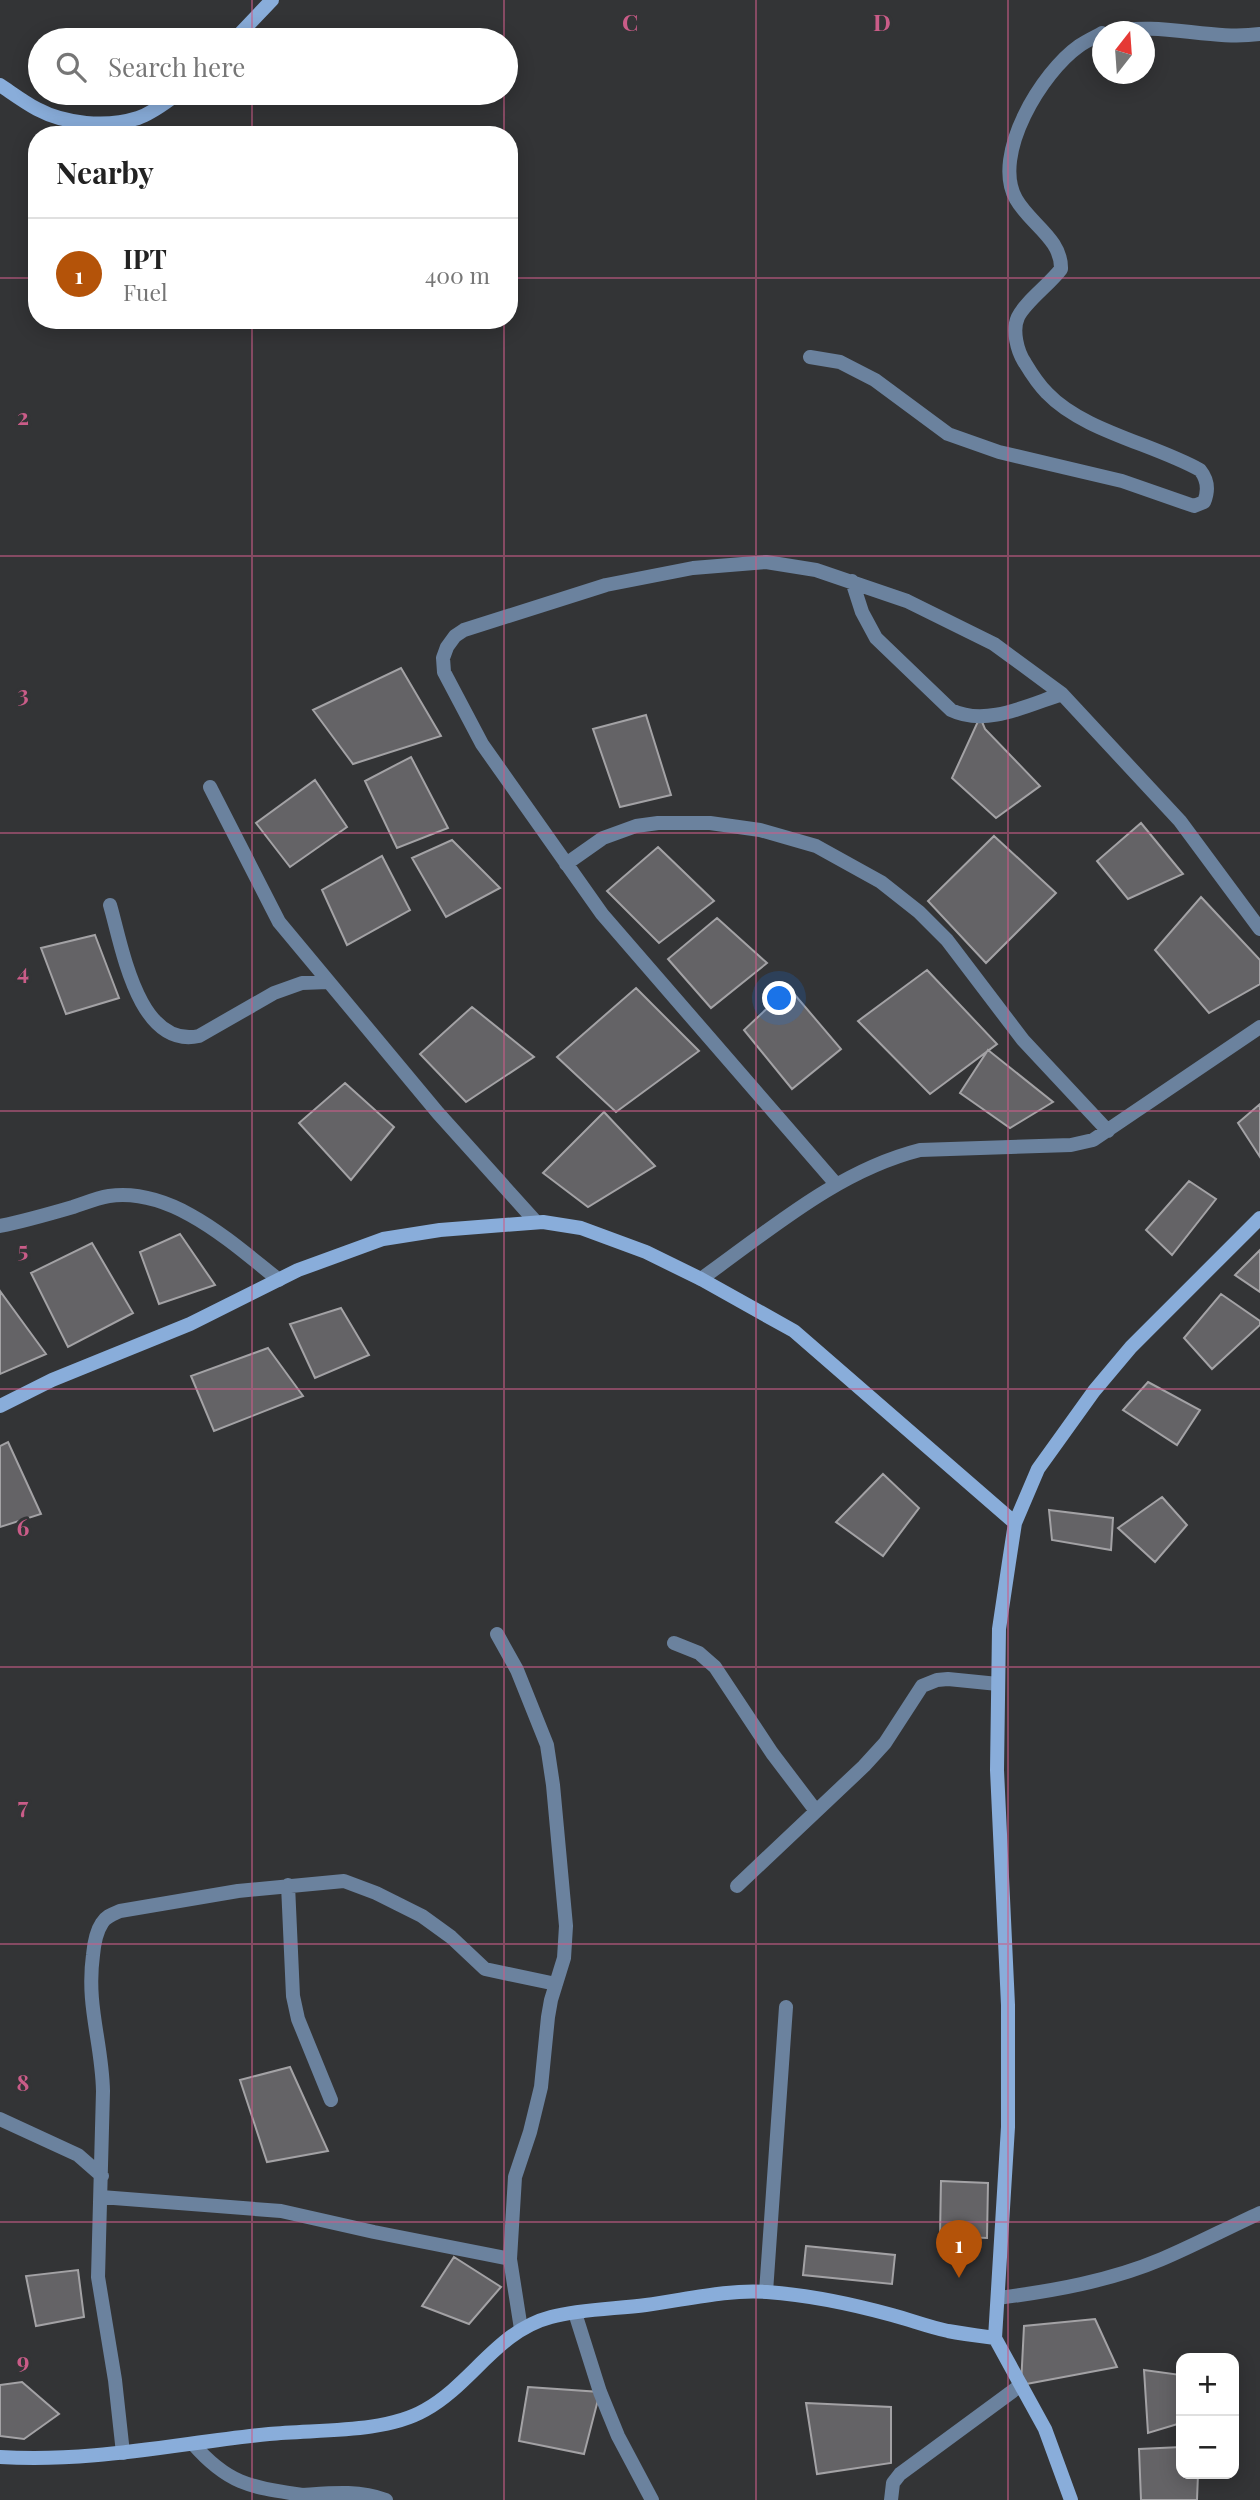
<!DOCTYPE html>
<html lang="en">
<head>
<meta charset="utf-8">
<style>
	:root { --surface:#fff; --page:#f6f6f6; --text:#222; --muted:#767676; --line:#e0e0e0; --accent:#b45309 }
	body { margin:0; font-family:"Playfair Display",serif; background:var(--page); color:var(--text) }
	.controls { position:absolute; right:21px; bottom:21px; display:grid; overflow:hidden; border-radius:14px; box-shadow:0 4px 18px #0003 }
	.controls button { width:63px; height:63px; display:grid; place-items:center; padding:0; border:0; border-bottom:2px solid var(--line); background:var(--surface); color:var(--text); font:35px sans-serif }
	.compass { position:absolute; left:1092px; top:21px; width:63px; height:63px; border-radius:50%; background:var(--surface); box-shadow:0 4px 18px #0003; rotate:17deg }
	.you { position:absolute; left:780px; top:999px; width:24px; height:24px; margin:-18px; border:5px solid #fff; border-radius:50%; background:#1a73e8; box-shadow:0 0 0 10px #1a73e833 }
	.badge { display:grid; place-items:center; width:46px; height:46px; border-radius:50%; background:var(--accent); color:#fff; font-size:23px; font-weight:700 }
	.pin { position:absolute; translate:-50% -58px; filter:drop-shadow(0 2px 4px #0008) }
	.pin::after { content:''; position:absolute; top:37px; width:24px; height:21px; background:inherit; clip-path:polygon(0 0,100% 0,50% 100%) }
	.list { margin:0; padding:0; list-style:none }
	h2 { display:flex; justify-content:space-between; align-items:center; height:91px; margin:0; padding:0 28px; font-size:30px }
	h2 small { font-size:23px; font-weight:400; color:var(--muted) }
	.list li { display:grid; grid-template-columns:46px 1fr auto; gap:21px; align-items:center; box-sizing:border-box; height:112px; padding:0 28px; border-top:2px solid var(--line) }
	.list b { display:block; font-size:26px; white-space:nowrap }
	.list p { margin:0; font-size:23px; white-space:nowrap; color:var(--muted) }
	.list em { font-size:23px; font-style:normal; color:var(--muted) }
	.icon { flex:none; width:38px; height:38px; fill:none; stroke:currentColor; stroke-width:2; stroke-linecap:round; stroke-linejoin:round }
	.map { position:relative; flex:none; width:1260px; height:2500px; overflow:hidden }
	.search { position:absolute; background:var(--surface); box-shadow:0 4px 18px #0003; left:28px; top:28px; width:490px; height:77px; display:flex; align-items:center; gap:18px; box-sizing:border-box; padding:0 24px; border-radius:38px; color:var(--muted); font-size:26px }
	.panel { position:absolute; background:var(--surface); box-shadow:0 4px 18px #0003; left:28px; top:126px; width:490px; height:203px; border-radius:28px }
	.map>svg:first-child { display:block }
	.building { fill:#646366; stroke:#a3a2a5; stroke-width:2 }
	.lines { fill:none; stroke-linecap:round; stroke-linejoin:round }
	.street { stroke:#6b829e; stroke-width:14 }
	.secondary { stroke:#89adda; stroke-width:14 }
	.grid { fill:none; stroke:#ca5c88; stroke-width:2; stroke-opacity:0.55 }
	.grid-label { font-size:23px; text-anchor:middle; font-weight:bold; fill:#ca5c88; stroke:#333436; stroke-width:6; stroke-linejoin:round; paint-order:stroke }
</style>
</head>
<body>
<div class="map">
<svg width="1260" height="2500" viewBox="0 0 1260 2500">
	<rect width="100%" height="100%" fill="#333436"/>
	<!-- building -->
	<path class="building" d="M 401,668 L 441,736 L 353,764 L 313,710 Z
		M 646,715 L 671,795 L 620,807 L 593,729 Z
		M 980,717 L 985,729 L 1040,786 L 996,818 L 952,778 Z
		M 411,757 L 448,828 L 397,848 L 365,781 Z
		M 315,780 L 347,827 L 290,867 L 256,823 Z
		M 1141,823 L 1183,874 L 1128,899 L 1097,861 Z
		M 994,836 L 1056,893 L 986,963 L 928,901 Z
		M 452,840 L 500,888 L 446,917 L 412,858 Z
		M 658,847 L 714,901 L 659,943 L 607,891 Z
		M 382,856 L 410,910 L 347,945 L 322,890 Z
		M 1201,897 L 1260,960 L 1260,984 L 1209,1013 L 1155,950 Z
		M 717,918 L 767,963 L 711,1008 L 668,959 Z
		M 95,935 L 119,998 L 66,1014 L 41,948 Z
		M 927,970 L 997,1044 L 930,1094 L 858,1021 Z
		M 636,988 L 699,1051 L 616,1112 L 557,1057 Z
		M 789,988 L 841,1049 L 792,1089 L 744,1030 Z
		M 472,1007 L 534,1057 L 466,1102 L 420,1054 Z
		M 988,1050 L 1053,1102 L 1010,1128 L 960,1093 Z
		M 345,1083 L 394,1127 L 351,1180 L 299,1123 Z
		M 1260,1104 L 1260,1157 L 1238,1123 Z
		M 604,1112 L 655,1166 L 588,1207 L 543,1173 Z
		M 1189,1181 L 1216,1199 L 1172,1255 L 1146,1230 Z
		M 180,1234 L 215,1285 L 159,1304 L 140,1252 Z
		M 92,1243 L 133,1313 L 68,1347 L 31,1273 Z
		M 1260,1250 L 1260,1292 L 1235,1275 Z
		M 0,1291 L 46,1354 L 0,1374 Z
		M 1221,1294 L 1260,1321 L 1260,1325 L 1212,1369 L 1184,1338 Z
		M 341,1308 L 369,1355 L 315,1378 L 290,1324 Z
		M 268,1348 L 303,1396 L 214,1431 L 191,1376 Z
		M 1148,1382 L 1200,1410 L 1177,1445 L 1123,1410 Z
		M 8,1442 L 41,1514 L 0,1527 L 0,1446 Z
		M 883,1474 L 919,1508 L 883,1556 L 836,1522 Z
		M 1162,1497 L 1187,1525 L 1155,1562 L 1118,1528 Z
		M 1049,1510 L 1113,1518 L 1111,1550 L 1052,1540 Z
		M 290,2067 L 328,2151 L 267,2162 L 240,2080 Z
		M 941,2181 L 988,2183 L 987,2238 L 940,2236 Z
		M 806,2246 L 895,2255 L 892,2284 L 803,2275 Z
		M 454,2257 L 501,2287 L 469,2324 L 422,2306 Z
		M 78,2270 L 84,2317 L 36,2326 L 26,2276 Z
		M 1095,2319 L 1117,2367 L 1021,2385 L 1024,2326 Z
		M 1144,2370 L 1181,2375 L 1181,2423 L 1148,2433 Z
		M 22,2382 L 59,2414 L 24,2439 L 0,2436 L 0,2385 Z
		M 528,2387 L 600,2392 L 584,2454 L 519,2441 Z
		M 806,2403 L 891,2407 L 891,2463 L 817,2474 Z
		M 1181,2447 L 1181,2474 L 1198,2474 L 1197,2500 L 1141,2500 L 1139,2449 Z"/>
	<g class="lines">
		<!-- street -->
		<path class="street" d="M 1111,32 C 1161,21 1210,41 1260,34
			M 810,357 L 840,362 L 875,380 L 948,434 L 999,452 L 1122,481 L 1194,506 L 1204,502 C 1209,490 1208,480 1200,470 C 1154,444 1083,431 1047,393 C 1038,384 1031,373 1025,363 C 1017,351 1012,330 1018,317 C 1025,302 1050,284 1061,269 C 1062,239 1030,224 1016,199 C 991,155 1042,72 1079,46 C 1086,41 1095,37 1102,33
			M 852,581 L 862,612 L 876,638 L 951,710 C 986,727 1028,705 1062,694
			M 210,787 L 279,922 L 438,1113 L 536,1222
			M 566,864 L 603,838 L 636,826 L 658,823 L 710,823 L 760,830 L 816,846 L 881,882 L 919,912 L 947,940 L 1023,1040 L 1108,1131
			M 110,905 C 122,946 138,1049 199,1036 L 274,993 L 302,983 L 328,982
			M 836,1184 L 602,914 L 482,744 L 444,672 L 443,658 L 447,647 L 455,636 L 464,630 L 606,585 L 693,568 L 766,562 L 816,570 L 907,601 L 994,644 L 1062,694 L 1180,821 L 1260,929
			M 0,1226 C 25,1221 49,1214 73,1207 C 85,1203 97,1198 109,1196 C 173,1187 232,1243 279,1280
			M 701,1279 C 770,1230 837,1171 920,1150 L 1071,1145 L 1093,1140 L 1260,1027
			M 497,1634 L 517,1670 L 547,1745 L 553,1785 L 566,1926 L 564,1958 L 551,2000 L 548,2017 L 541,2087 L 530,2132 L 515,2177 L 510,2259 L 521,2329
			M 674,1643 L 699,1653 L 715,1667 L 772,1753 L 816,1811
			M 288,1885 L 293,1996 L 298,2019 L 331,2100
			M 737,1886 L 864,1766 L 885,1743 L 922,1686 L 937,1680 L 948,1679 L 998,1684
			M 0,2119 L 78,2155 L 102,2176
			M 101,2197 L 281,2211 L 374,2232 L 510,2259
			M 766,2292 L 786,2007
			M 998,2298 C 1053,2291 1110,2281 1162,2259 C 1195,2245 1227,2228 1260,2213
			M 575,2313 L 600,2392 L 618,2436 L 652,2500
			M 193,2444 C 229,2485 251,2487 303,2495 L 300,2500
			M 123,2453 L 115,2380 L 98,2277 L 103,2091 C 102,2042 86,2006 93,1955 C 94,1944 96,1932 102,1923 C 106,1916 113,1914 120,1911 L 238,1891 L 344,1881 L 376,1893 L 422,1916 L 451,1937 L 485,1969 L 556,1984
			M 303,2495 C 332,2493 358,2490 386,2500
			M 891,2500 L 893,2483 L 900,2474 L 1021,2385"/>
		<!-- secondary -->
		<path class="secondary" d="M 234,40 L 272,0
			M 0,85 C 12,93 24,102 37,109 C 65,124 106,128 138,118 C 153,113 166,102 179,93
			M 0,1406 L 52,1380 L 190,1324 L 298,1270 L 383,1239 L 440,1230 L 543,1222 L 581,1228 L 646,1252 L 701,1279 L 794,1331 L 1015,1523
			M 0,2457 C 91,2463 179,2443 269,2434 C 316,2429 383,2434 425,2410 C 472,2384 497,2331 551,2317 C 581,2309 615,2309 646,2305 C 685,2300 727,2289 767,2292 C 808,2295 852,2304 892,2315 C 911,2320 929,2327 948,2331 C 964,2334 980,2336 995,2338
			M 1071,2500 L 1045,2429 L 995,2338 L 1008,2127 L 1008,2005 L 997,1770 L 999,1629 L 1009,1562 L 1015,1523 L 1038,1469 L 1094,1391 L 1131,1347 L 1260,1218"/>
	</g>
	<!-- grid -->
	<path class="grid" d="M 252,0 L 252,40M 504,0 L 504,40M 756,0 L 756,2500M 1008,0 L 1008,2500M 252,93 L 252,135M 504,93 L 504,135M 0,278 L 37,278M 509,278 L 1260,278M 252,320 L 252,2500M 504,320 L 504,2500M 0,556 L 1260,556M 0,833 L 1260,833M 0,1111 L 1260,1111M 0,1389 L 1260,1389M 0,1667 L 1260,1667M 0,1944 L 1260,1944M 0,2222 L 1260,2222"/>
	<g class="grid-label">
		<text x="630" y="31">C</text>
		<text x="882" y="31">D</text>
		<text x="23" y="425">2</text>
		<text x="23" y="702">3</text>
		<text x="23" y="980">4</text>
		<text x="23" y="1258">5</text>
		<text x="23" y="1536">6</text>
		<text x="23" y="1814">7</text>
		<text x="23" y="2091">8</text>
		<text x="23" y="2369">9</text>
	</g>
</svg>
<div class="controls">
<button>+</button>
<button>−</button>
</div>
<svg class="compass" viewBox="-18 -18 36 36"><path d="M0-13l5 13h-10z" fill="#e53935"/><path d="M0 13l5-13h-10z" fill="#767676"/></svg>
<div class="you"></div>
<div class="pin badge" style="left:959px;top:2278px">1</div>
<div class="search"><svg class="icon" aria-label="search" viewBox="0 0 24 24"><circle cx="10" cy="10" r="6"/><path d="M15 15l6 6"/></svg>Search here</div>
<section class="panel">
<h2>Nearby<small></small></h2>
<ul class="list">
<li><span class="badge">1</span><div><b>IPT</b><p>Fuel</p></div><em>400 m</em></li>
</ul>
</section>
</div>
</body>
</html>
